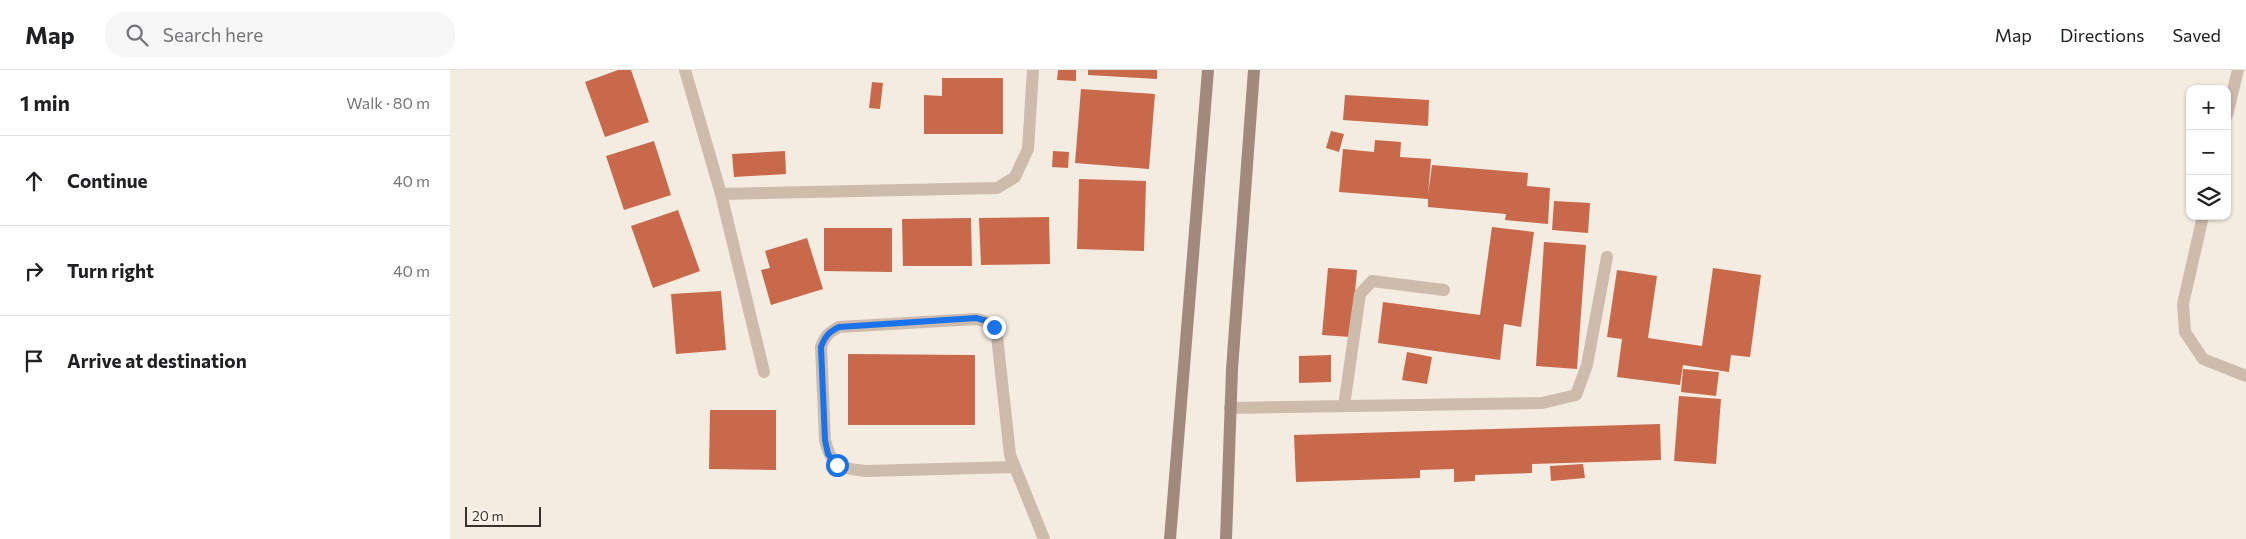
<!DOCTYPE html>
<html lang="en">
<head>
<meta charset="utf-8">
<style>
	:root { --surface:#fff; --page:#f6f6f6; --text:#202124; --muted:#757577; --line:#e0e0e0 }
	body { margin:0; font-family:Commissioner,sans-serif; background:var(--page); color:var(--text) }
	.controls { position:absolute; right:15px; top:15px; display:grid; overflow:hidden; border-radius:10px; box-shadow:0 1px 4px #0004 }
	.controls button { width:45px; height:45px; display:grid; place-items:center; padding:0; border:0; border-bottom:1px solid var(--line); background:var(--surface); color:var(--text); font:25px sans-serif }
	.scale { position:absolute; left:15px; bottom:12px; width:76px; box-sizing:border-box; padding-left:5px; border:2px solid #3b302b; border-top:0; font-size:14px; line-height:18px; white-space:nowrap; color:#3b302b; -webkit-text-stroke:4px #fbf5ee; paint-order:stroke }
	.stop { position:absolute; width:15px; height:15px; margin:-11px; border:4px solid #1a73e8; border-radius:50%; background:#fff }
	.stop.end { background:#1a73e8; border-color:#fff; box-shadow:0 1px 5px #0008 }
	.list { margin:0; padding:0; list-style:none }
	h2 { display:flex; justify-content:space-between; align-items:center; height:65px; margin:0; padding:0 20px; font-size:21px }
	h2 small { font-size:16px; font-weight:400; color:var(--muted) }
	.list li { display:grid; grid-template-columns:32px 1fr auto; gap:15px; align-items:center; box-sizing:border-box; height:90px; padding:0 20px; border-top:1px solid var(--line) }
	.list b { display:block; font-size:19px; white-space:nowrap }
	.list em { font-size:16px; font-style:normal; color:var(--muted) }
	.icon { flex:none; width:28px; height:28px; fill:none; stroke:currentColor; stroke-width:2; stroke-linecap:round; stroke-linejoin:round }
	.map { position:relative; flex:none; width:1796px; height:469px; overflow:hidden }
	header { display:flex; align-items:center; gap:30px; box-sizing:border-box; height:70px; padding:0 25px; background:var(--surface); border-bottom:1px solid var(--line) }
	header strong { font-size:24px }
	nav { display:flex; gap:28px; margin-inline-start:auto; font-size:18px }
	.search { width:350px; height:45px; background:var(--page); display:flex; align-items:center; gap:12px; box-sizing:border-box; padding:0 18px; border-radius:20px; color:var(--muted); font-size:19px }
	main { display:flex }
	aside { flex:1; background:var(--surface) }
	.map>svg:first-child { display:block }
	.building { fill:#c8694b }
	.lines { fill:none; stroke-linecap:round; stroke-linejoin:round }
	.lane { stroke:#cdbbac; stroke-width:12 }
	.street { stroke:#cdbbac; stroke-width:12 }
	.secondary { stroke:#a18a7d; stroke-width:12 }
	.route { stroke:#1a73e8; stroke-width:6 }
</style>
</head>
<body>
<header>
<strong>Map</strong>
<div class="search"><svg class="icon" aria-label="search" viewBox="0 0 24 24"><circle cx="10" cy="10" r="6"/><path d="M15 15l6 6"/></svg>Search here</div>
<nav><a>Map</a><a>Directions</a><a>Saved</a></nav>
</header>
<main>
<aside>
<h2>1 min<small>Walk · 80 m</small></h2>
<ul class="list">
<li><svg class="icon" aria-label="ahead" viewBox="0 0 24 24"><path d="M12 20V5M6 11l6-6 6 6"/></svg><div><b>Continue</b></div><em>40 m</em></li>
<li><svg class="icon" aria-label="right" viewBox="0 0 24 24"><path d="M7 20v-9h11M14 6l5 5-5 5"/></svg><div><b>Turn right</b></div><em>40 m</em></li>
<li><svg class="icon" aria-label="arrive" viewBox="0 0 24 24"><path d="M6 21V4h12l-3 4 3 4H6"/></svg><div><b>Arrive at destination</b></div></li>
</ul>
</aside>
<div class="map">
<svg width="1796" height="469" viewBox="0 0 1796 469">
	<rect width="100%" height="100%" fill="#f4ebe1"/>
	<!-- building -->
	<path class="building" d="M 168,0 L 181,0 L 199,52 L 155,67 L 135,12 Z
		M 608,0 L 626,0 L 626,11 L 607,10 Z
		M 638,0 L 707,0 L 707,9 L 638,5 Z
		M 492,8 L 553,8 L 553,64 L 474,64 L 474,25 L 492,26 Z
		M 422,12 L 433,13 L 430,39 L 419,38 Z
		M 631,19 L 705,24 L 699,99 L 625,93 Z
		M 895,25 L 979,30 L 978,56 L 893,50 Z
		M 881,61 L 894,64 L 889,82 L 876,78 Z
		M 925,70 L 951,72 L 950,87 L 981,89 L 978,125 L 982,95 L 1078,103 L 1077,116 L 1100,118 L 1098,154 L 1055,150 L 1056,144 L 978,137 L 978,129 L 889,122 L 893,79 L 924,82 Z
		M 204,71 L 221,125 L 174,140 L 156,86 Z
		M 335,81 L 336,104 L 284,107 L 282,84 Z
		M 603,81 L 619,82 L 618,98 L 602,97 Z
		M 629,109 L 696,111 L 694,181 L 627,179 Z
		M 1104,131 L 1140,133 L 1138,163 L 1102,160 Z
		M 228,140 L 250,201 L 203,218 L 181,156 Z
		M 599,147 L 600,194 L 531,195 L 529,148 Z
		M 521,148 L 522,196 L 453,196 L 452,149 Z
		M 1042,157 L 1084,162 L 1071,257 L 1054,254 L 1050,290 L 928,273 L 933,232 L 1030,245 Z
		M 374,158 L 442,158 L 442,202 L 374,201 Z
		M 357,168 L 373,219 L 321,235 L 311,200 L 320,198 L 315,181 Z
		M 1094,172 L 1136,175 L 1127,299 L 1086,296 Z
		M 878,198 L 907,200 L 901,267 L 872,265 Z
		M 1263,198 L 1311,205 L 1300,287 L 1281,285 L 1279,302 L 1233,295 L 1230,315 L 1167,307 L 1172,269 L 1157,267 L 1167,200 L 1207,206 L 1198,268 L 1252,276 Z
		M 271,221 L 276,280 L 226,284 L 221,224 Z
		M 957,282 L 982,287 L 977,314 L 952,310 Z
		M 398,284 L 525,285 L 525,355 L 398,355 Z
		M 881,285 L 881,312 L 849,313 L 849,286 Z
		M 1233,299 L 1269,302 L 1266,326 L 1231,322 Z
		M 1229,326 L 1271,329 L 1266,394 L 1224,391 Z
		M 260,340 L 326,340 L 326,400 L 259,399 Z
		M 1210,354 L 1211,390 L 1082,394 L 1082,403 L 1025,405 L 1025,411 L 1004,412 L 1004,399 L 970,400 L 970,408 L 846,412 L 844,365 Z
		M 1133,394 L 1135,408 L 1101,411 L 1100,396 Z"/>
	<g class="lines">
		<!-- lane -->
		<path class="lane" d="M 564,397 L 416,401 C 391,399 381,396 375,370 L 371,277 C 375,266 379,262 389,257 L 526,249 C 538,251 543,254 547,266 L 560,385 L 594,469"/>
		<!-- street -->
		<path class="street" d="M 235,0 L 271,124 L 547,118 L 565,107 L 578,79 L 583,0
			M 1777,45 L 1788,0
			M 271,124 L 314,302
			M 1753,146 L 1733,234 L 1735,262 L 1753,289 L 1796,306
			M 894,336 L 910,224 L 922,211 L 994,220
			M 780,338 L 1092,333 L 1126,325 L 1137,295 L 1157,187"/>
		<!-- secondary -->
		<path class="secondary" d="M 720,469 L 758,0
			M 776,469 L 782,299 L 804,0"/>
	</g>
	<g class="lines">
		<!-- route -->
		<path class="route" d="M 387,395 L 378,384 L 375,370 L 371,277 C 375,266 379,262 389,257 L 526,248 L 537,251 L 544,257"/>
	</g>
</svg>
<div class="controls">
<button>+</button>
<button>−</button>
<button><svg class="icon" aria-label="layers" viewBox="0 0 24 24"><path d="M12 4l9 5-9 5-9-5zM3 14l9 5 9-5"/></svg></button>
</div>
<div class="scale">20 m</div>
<div class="stop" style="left:387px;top:395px"></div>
<div class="stop end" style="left:544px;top:257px"></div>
</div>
</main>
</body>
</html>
